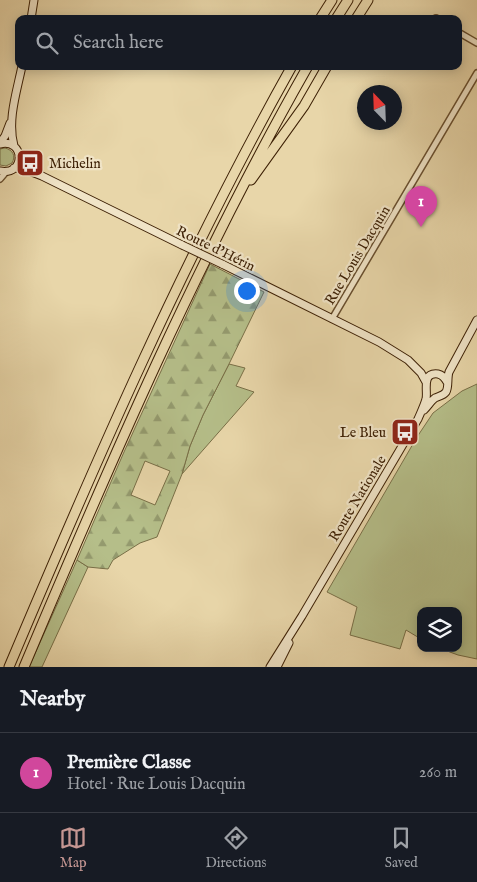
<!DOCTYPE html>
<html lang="en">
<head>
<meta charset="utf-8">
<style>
	:root { --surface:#171b24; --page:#242831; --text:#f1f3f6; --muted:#9ea1a6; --line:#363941; --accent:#c59692 }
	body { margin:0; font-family:"IM FELL English",serif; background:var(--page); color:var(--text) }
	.controls { position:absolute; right:15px; bottom:15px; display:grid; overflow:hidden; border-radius:10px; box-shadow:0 2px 12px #0003 }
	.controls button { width:45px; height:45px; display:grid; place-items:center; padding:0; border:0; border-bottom:1px solid var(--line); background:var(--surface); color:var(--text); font:25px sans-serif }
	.compass { position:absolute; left:357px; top:85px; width:45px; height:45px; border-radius:50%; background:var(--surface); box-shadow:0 2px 12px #0003; rotate:337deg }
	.you { position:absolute; left:246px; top:290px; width:18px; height:18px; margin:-12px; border:4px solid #fff; border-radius:50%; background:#1a73e8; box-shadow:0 0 0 8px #1a73e833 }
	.badge { display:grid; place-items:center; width:32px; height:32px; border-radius:50%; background:var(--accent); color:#fff; font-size:16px; font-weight:700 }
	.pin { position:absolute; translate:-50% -41px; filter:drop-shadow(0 1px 2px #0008) }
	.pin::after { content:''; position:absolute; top:26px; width:18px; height:15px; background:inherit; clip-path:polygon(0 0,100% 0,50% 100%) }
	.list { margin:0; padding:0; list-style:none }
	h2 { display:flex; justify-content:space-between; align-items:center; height:65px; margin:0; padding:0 20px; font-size:21px }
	h2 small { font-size:16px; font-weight:400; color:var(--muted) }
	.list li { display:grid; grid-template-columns:32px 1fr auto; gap:15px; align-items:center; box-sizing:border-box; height:80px; padding:0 20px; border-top:1px solid var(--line) }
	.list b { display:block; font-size:19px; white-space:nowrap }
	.list p { margin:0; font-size:16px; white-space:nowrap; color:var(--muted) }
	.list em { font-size:16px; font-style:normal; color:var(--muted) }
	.icon { flex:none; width:28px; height:28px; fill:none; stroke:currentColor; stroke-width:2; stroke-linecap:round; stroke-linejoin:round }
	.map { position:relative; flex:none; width:477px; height:667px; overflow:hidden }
	.search { position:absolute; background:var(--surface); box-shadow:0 2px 12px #0003; left:15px; right:15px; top:15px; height:55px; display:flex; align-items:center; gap:12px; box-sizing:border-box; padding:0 18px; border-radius:10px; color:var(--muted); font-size:19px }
	.sheet { height:145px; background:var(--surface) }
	nav { display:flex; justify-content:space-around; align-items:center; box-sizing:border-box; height:70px; border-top:1px solid var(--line); background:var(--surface); font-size:14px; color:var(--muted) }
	nav a { display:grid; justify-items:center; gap:2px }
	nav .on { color:var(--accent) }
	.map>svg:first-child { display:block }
	.green { fill:#b5be89; stroke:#796f47 }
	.forest { fill:url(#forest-firs); stroke:#796f47; fill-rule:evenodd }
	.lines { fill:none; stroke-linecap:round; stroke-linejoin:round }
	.street-casing { stroke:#684e2e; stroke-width:8 }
	.secondary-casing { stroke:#3d2005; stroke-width:9 }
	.highway-casing { stroke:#3d2005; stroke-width:11 }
	.street { stroke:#f0e4c7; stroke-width:5 }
	.secondary { stroke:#f0e4c7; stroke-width:7 }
	.highway { stroke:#e8d6a9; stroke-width:9 }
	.secondary-bridge-casing { stroke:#3d2005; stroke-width:9; stroke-linecap:butt }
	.secondary-bridge { stroke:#f0e4c7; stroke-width:7 }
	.labels { text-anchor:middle; stroke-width:4.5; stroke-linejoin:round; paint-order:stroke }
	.poi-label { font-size:14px; fill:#3d2005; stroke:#f0e4c7; text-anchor:start }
	.street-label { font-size:14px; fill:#3d2005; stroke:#f0e4c7 }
</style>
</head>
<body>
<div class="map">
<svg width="477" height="667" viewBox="0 0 477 667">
	<defs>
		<pattern id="forest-firs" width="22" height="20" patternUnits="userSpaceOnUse" patternTransform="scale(1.25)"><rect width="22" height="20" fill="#b5be89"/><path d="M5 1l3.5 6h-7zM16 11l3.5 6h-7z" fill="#949a6e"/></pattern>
	</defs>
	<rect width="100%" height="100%" fill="#e8d6a9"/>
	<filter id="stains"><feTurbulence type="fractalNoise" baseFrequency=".004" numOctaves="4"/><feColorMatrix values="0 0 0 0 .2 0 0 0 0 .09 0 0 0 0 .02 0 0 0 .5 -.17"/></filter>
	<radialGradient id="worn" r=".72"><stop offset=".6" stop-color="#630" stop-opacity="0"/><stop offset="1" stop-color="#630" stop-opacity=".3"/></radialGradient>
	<!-- green -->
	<path class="green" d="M 5,148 C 13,150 16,156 12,163 L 6,166 L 0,165 L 0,149 Z
		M 229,364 L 245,368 L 236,386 L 254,392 L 182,474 L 190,446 L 203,415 Z
		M 477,384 L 477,659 L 458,655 L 439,648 L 458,648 L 458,611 L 421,611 L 421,639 L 406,630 L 400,649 L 350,635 L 357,607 L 327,592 L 417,437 L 433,413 L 462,391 Z
		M 77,560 L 88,567 L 42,667 L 29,667 Z"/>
	<!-- forest -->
	<path class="forest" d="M 210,264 L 264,292 L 229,364 L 203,415 L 190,446 L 182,474 L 157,537 L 140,543 L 113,560 L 108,569 L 88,567 L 77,560 L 124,452 ZM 145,461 L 170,471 L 155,505 L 131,495 Z"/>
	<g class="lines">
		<defs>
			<path id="street" d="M 436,18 L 436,19
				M 458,32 L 477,43
				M 0,179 L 6,172
				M 332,319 L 477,73"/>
			<path id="secondary" d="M 31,19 L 34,0
				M 0,143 L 5,136 L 10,123
				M 0,144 C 25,138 26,176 0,171
				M 14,146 C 7,120 17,91 22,66
				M 19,156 L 26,164 L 35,171
				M 14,168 L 24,169 L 42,176 L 182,245
				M 222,264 L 379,342 L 408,360 L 421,373 L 426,382
				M 424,410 C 428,406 431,401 435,398 C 439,396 443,396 446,392 C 449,387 447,378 449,372 L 477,320
				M 270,667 L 302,616 L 418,419 C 421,412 424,406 426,399 C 428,391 421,372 438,374 C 443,375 445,378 447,382
				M 277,667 L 289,643"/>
			<path id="highway" d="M 320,19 L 332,0
				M 336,19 L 348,0
				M 356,19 L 368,0
				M 251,180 L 304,106 L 327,66
				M 9,667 C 95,463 183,260 292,66
				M 24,667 C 110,463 198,259 308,66"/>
		</defs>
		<!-- street casing -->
		<use href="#street" class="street-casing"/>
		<!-- secondary casing -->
		<use href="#secondary" class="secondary-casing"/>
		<!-- highway casing -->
		<use href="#highway" class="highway-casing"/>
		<!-- street -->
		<use href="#street" class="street"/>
		<!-- secondary -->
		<use href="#secondary" class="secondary"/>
		<!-- highway -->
		<use href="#highway" class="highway"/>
		<defs>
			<path id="secondary-bridge" d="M 182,245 L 222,264"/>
		</defs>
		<!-- secondary-bridge casing -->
		<use href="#secondary-bridge" class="secondary-bridge-casing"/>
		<!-- secondary-bridge -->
		<use href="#secondary-bridge" class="secondary-bridge"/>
	</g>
	<!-- icons -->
	<defs>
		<symbol id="bus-square" viewBox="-11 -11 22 22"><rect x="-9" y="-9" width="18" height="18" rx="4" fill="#8f2418" stroke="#f0e4c7"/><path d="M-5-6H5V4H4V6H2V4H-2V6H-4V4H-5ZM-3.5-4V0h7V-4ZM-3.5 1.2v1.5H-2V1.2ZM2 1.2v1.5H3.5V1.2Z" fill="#fff"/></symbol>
	</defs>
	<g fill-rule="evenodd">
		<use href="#bus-square" x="14" y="147" width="32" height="32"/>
		<use href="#bus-square" x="389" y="416" width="32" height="32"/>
	</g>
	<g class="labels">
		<!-- poi labels -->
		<g class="poi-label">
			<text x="49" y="168">Michelin</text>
			<text x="386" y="437" text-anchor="end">Le Bleu</text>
		</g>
		<!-- street labels -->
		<g class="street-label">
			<text transform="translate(216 248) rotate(26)" y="5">Route d'Hérin</text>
			<text transform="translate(357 255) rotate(-59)" y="5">Rue Louis Dacquin</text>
			<text transform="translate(357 498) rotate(-59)" y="5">Route Nationale</text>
		</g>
	</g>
	<rect width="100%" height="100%" filter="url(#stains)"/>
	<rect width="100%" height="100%" fill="url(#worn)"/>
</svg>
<div class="controls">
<button><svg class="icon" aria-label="layers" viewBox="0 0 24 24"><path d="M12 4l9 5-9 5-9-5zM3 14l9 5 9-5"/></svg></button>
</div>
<svg class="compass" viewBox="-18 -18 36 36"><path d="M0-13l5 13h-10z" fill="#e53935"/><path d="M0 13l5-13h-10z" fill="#9ea1a6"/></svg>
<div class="you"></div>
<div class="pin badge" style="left:421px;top:227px;background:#d1479c">1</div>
<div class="search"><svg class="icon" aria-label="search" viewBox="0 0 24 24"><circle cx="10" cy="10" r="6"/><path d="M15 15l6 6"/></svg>Search here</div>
</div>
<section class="sheet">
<h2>Nearby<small></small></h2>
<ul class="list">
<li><span class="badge" style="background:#d1479c">1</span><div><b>Première Classe</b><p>Hotel · Rue Louis Dacquin</p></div><em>260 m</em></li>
</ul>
</section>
<nav>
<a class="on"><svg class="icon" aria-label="map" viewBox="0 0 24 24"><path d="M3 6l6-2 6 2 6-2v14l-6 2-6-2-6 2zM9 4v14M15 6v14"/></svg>Map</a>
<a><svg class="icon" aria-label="directions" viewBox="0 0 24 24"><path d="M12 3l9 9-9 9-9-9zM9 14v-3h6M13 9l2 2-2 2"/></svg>Directions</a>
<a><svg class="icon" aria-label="saved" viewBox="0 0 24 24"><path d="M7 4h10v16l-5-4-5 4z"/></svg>Saved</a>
</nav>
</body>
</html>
